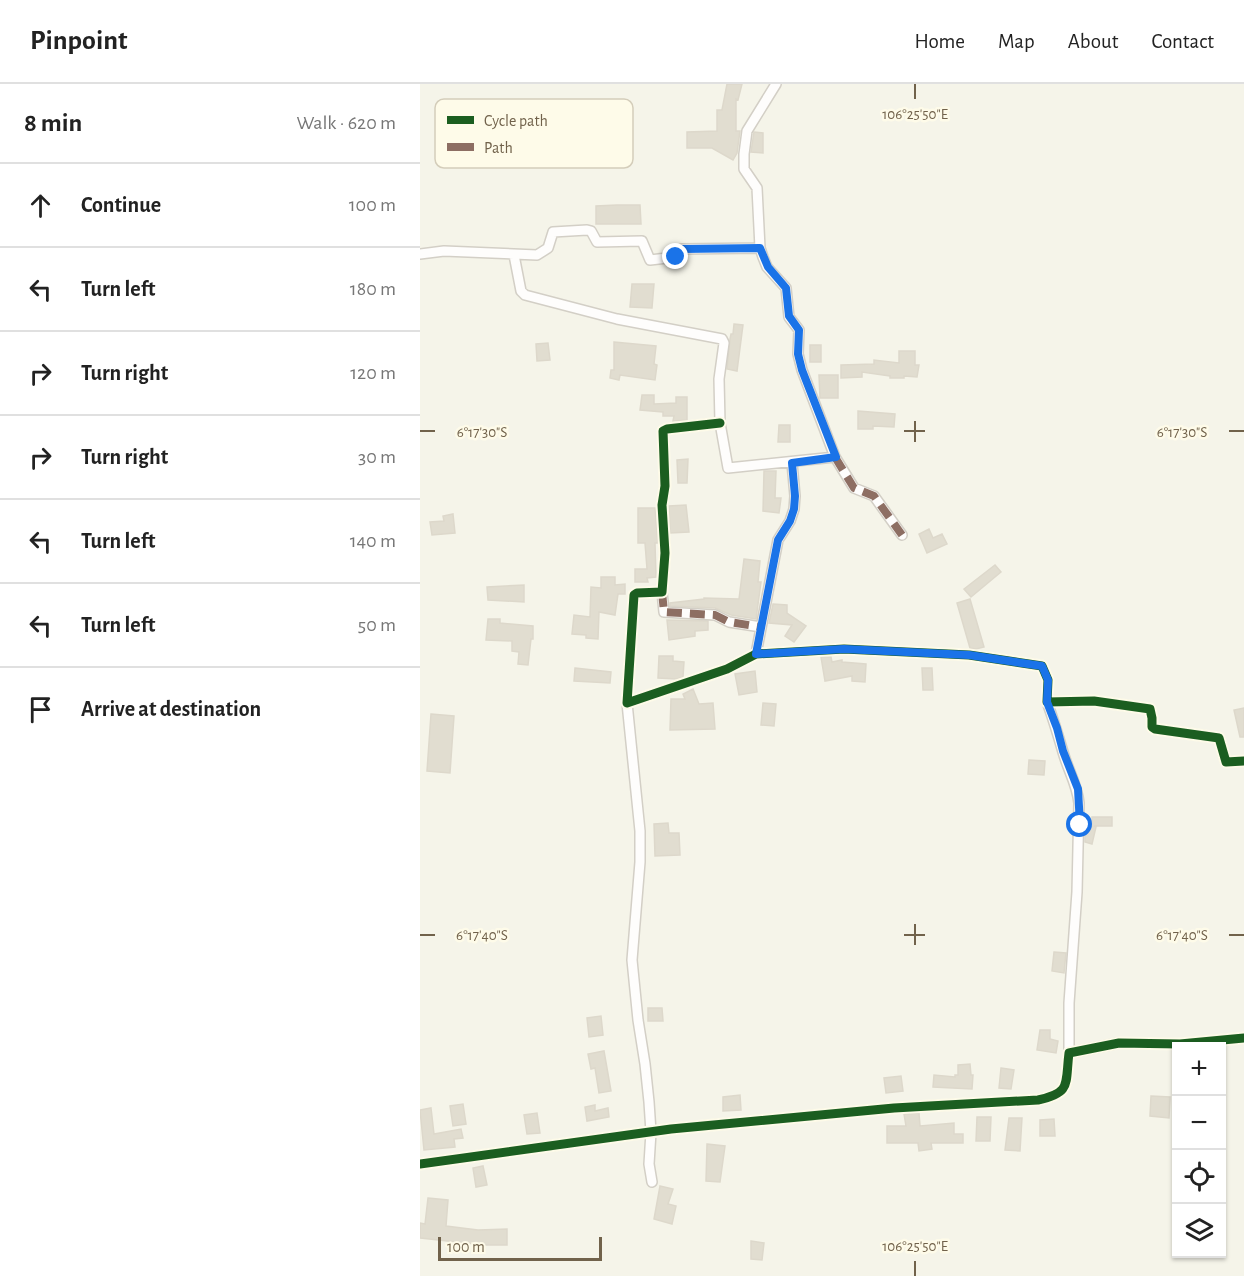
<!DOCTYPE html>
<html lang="en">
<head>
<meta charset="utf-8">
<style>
	:root { --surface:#fff; --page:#f2f2f2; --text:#222; --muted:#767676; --line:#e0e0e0 }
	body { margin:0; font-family:"Alegreya Sans",sans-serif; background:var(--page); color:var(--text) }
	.controls { position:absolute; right:18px; bottom:18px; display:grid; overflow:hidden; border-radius:0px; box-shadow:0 2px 4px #0004 }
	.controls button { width:54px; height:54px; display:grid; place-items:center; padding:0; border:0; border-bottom:2px solid var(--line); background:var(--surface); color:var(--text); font:30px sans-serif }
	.scale { position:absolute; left:18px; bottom:15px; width:164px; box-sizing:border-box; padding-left:6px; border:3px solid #71624b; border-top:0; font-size:16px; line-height:21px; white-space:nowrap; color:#71624b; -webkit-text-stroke:4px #fefbe9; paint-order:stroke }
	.stop { position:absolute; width:18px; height:18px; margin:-14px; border:4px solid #1a73e8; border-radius:50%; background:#fff }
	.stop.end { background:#1a73e8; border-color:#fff; box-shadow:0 2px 6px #0008 }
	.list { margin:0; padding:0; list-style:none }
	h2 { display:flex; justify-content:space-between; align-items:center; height:78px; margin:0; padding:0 24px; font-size:26px }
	h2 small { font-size:20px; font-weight:400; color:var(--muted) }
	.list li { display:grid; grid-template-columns:39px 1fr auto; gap:18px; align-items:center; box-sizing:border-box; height:84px; padding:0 24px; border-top:2px solid var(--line) }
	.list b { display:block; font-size:22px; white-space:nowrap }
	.list em { font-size:20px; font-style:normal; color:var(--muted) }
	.icon { flex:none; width:33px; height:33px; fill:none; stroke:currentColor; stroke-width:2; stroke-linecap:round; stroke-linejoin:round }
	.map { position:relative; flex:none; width:824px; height:1192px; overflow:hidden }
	header { display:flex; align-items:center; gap:36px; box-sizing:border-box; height:84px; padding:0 30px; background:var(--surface); border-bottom:2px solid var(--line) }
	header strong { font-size:28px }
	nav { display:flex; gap:33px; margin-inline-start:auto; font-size:21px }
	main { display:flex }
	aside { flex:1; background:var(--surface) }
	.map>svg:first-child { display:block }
	.building { fill:#e1ddd0; stroke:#ddd8cb; stroke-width:1.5 }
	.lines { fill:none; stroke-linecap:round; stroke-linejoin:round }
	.minor-casing { stroke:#d3cfc6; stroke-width:12 }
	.minor { stroke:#fefdfc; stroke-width:9 }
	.quiet { stroke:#8d6e63; stroke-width:8; stroke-dasharray:15 8; stroke-linecap:butt }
	.cycleway-casing { stroke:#fefbe9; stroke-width:13 }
	.cycleway { stroke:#1b5e20; stroke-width:9 }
	.route { stroke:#1a73e8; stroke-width:8 }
	.ticks { fill:none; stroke:#71624b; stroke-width:2 }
	.key { fill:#fefbe9; stroke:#d4cdba; stroke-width:1.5 }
	.key-label { font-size:16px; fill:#71624b }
	.ticks-label { font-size:15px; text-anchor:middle; fill:#71624b; stroke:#fefbe9; stroke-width:5; stroke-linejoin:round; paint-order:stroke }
</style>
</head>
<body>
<header>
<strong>Pinpoint</strong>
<nav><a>Home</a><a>Map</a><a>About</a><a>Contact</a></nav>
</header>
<main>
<aside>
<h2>8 min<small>Walk · 620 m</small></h2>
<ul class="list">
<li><svg class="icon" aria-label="ahead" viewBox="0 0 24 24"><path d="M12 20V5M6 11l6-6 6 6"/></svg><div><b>Continue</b></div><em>100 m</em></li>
<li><svg class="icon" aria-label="left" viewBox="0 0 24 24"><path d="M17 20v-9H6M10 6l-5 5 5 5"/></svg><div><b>Turn left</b></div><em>180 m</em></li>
<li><svg class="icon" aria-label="right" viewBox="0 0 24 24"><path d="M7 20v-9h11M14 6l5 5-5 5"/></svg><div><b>Turn right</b></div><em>120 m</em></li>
<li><svg class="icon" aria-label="right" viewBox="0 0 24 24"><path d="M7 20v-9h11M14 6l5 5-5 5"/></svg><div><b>Turn right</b></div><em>30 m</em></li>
<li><svg class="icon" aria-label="left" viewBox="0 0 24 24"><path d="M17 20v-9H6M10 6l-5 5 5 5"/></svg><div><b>Turn left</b></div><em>140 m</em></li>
<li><svg class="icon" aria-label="left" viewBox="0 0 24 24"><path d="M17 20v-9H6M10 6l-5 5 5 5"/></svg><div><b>Turn left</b></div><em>50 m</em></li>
<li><svg class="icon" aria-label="arrive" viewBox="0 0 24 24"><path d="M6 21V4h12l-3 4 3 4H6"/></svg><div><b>Arrive at destination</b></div></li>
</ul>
</aside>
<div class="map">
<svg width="824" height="1192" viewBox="0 0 824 1192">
	<rect width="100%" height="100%" fill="#f5f4e9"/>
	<!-- building -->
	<path class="building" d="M 307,0 L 322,0 L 318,16 L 316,15 L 316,47 L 320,47 L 317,69 L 313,76 L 292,64 L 267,64 L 267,48 L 297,47 L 297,26 L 302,26 Z
		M 334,48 L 343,49 L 343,69 L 331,68 Z
		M 197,121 L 220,121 L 221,140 L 176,140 L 176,122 Z
		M 212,200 L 234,200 L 232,224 L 210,223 Z
		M 314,240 L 323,241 L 317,287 L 307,285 L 310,255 L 311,250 L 313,250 Z
		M 194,258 L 236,262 L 234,280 L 237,281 L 235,296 L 200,291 L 199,296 L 190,294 L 191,286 L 194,286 Z
		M 128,259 L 130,276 L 117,277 L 116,260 Z
		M 390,261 L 401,261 L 401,278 L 390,278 Z
		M 479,267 L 495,267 L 495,281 L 499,281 L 497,293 L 484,292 L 484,294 L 470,294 L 470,292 L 442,288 L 442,293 L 421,294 L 421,281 L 454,280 L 454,276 L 479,279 Z
		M 399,291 L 418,291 L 418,314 L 400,314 Z
		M 222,311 L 234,311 L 234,320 L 256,319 L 256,313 L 267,313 L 267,336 L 253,337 L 254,332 L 243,332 L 243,328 L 220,326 Z
		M 438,327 L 475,330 L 474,343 L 453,342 L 453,345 L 438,345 Z
		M 359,341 L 370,341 L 370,358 L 358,358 Z
		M 268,375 L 267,399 L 258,399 L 257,376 Z
		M 344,387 L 356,387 L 355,414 L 361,414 L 359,429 L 343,427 Z
		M 266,421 L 269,448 L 250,449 L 249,422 Z
		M 218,424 L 235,424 L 238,459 L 235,459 L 236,493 L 227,494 L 228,498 L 215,498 L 215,485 L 227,485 L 225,459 L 218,459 Z
		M 33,430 L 35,449 L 12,451 L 10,438 L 24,437 L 23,432 Z
		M 509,445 L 513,454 L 522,450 L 527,460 L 507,469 L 499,450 Z
		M 324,475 L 340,477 L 338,498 L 341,498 L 336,535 L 311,531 L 295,524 L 250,522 L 250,519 L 284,515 L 284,514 L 319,515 Z
		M 575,481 L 581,488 L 551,513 L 544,505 Z
		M 181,493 L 195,493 L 195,501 L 205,500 L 205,510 L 198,510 L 195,531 L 179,528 L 178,555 L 166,554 L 166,551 L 152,550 L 154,531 L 170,533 L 171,503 L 181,504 Z
		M 104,501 L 104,518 L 68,516 L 67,503 Z
		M 550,515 L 564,563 L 556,565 L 550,564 L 537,519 Z
		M 353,520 L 367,521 L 367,529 L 386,542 L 374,558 L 365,552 L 372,541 L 349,539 Z
		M 68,535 L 80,535 L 80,539 L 113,542 L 113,555 L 111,555 L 108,581 L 98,580 L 99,568 L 92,567 L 92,557 L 66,556 Z
		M 247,536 L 288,537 L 288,546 L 275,547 L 275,552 L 249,556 Z
		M 239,572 L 253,572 L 253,577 L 264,578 L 263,593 L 257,595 L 238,594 Z
		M 401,573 L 411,573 L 412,578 L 422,576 L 422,578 L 446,580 L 445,598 L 432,597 L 432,592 L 405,597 Z
		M 155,584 L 191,588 L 190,599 L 154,597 Z
		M 502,584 L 512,584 L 513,606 L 503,606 Z
		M 335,587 L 337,608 L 319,611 L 315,590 Z
		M 273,605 L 279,620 L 293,619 L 295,645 L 250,646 L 251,615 L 265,615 L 263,610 Z
		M 343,619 L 356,620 L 354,642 L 341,641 Z
		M 824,624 L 824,653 L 820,653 L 814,626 Z
		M 11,630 L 34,632 L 30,689 L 7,687 Z
		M 609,676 L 625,677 L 624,691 L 608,690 Z
		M 672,733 L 692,733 L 692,742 L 674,742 L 676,743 L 672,760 L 665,758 L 665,743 L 666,740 L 672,742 Z
		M 248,739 L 249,749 L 259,749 L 260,771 L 235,772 L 234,740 Z
		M 634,868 L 646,869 L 644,889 L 632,887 Z
		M 228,924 L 242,924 L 243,937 L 228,937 Z
		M 181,932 L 183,951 L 169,953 L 167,934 Z
		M 620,946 L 630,946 L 630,955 L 638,957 L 636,969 L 617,966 Z
		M 184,967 L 191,1007 L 179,1009 L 175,984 L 171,985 L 168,970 Z
		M 550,980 L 551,991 L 553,991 L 552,1005 L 513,1003 L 514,991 L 535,993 L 535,991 L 538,991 L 538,981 Z
		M 581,984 L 594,986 L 591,1005 L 579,1004 Z
		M 481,992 L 483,1007 L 466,1009 L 464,994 Z
		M 320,1011 L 321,1026 L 303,1027 L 303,1013 Z
		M 731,1012 L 750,1013 L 749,1034 L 730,1032 Z
		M 43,1020 L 46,1040 L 33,1042 L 30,1022 Z
		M 175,1021 L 175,1027 L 188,1024 L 189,1033 L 167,1037 L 165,1023 Z
		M 11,1024 L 14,1050 L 41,1045 L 43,1054 L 34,1055 L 35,1063 L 4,1066 L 0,1026 Z
		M 117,1029 L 120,1049 L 107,1050 L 104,1031 Z
		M 499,1029 L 500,1042 L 534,1039 L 534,1050 L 543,1050 L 543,1059 L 511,1059 L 512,1065 L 499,1067 L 498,1059 L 467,1059 L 467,1042 L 486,1042 L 484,1030 Z
		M 557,1033 L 571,1033 L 570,1057 L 556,1057 Z
		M 589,1034 L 602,1034 L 600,1067 L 585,1066 Z
		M 634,1035 L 635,1052 L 620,1052 L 620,1036 Z
		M 287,1060 L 305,1062 L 300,1098 L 286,1097 Z
		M 63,1082 L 67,1101 L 56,1103 L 53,1084 Z
		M 240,1102 L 253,1105 L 248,1120 L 256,1122 L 252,1140 L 234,1135 Z
		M 8,1114 L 28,1116 L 26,1142 L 58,1146 L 87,1145 L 87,1161 L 64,1161 L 0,1154 L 0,1139 L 5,1140 Z
		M 331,1157 L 344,1159 L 342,1176 L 331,1175 Z"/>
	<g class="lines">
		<defs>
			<path id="minor" d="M 356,0 L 327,47 L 324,70 L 324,85 L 337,104 L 340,164 L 343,173 L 347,183 L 366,204 L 369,233 L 379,246 L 378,270 L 382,286 L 415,373 L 434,404 L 454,412 L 482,451
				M 0,170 L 24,167 L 117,171 L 128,164 L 133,148 L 167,146 L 171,147 L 177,158 L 222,157 L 230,176 L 256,173 L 262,165 L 340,164
				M 94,171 L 101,207 L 105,211 L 197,235 L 302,255 L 304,259 L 299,295 L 300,339 L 308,384 L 415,373
				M 300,339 L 247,345 L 243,347 L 245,402 L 242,421 L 245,469 L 242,508 L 217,509 L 214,511 L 207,619 L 307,585 L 336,570 L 424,565 L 549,571 L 622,582 L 628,596 L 627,618 L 674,617 L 730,625 L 732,634 L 732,643 L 735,645 L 799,654 L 806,678 L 824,677
				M 242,508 L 244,528 L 295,531 L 309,538 L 341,543
				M 336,570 L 358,456 L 370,437 L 374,425 L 375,412 L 372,379
				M 627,618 C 633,634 638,651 643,668 C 648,686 657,700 659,719 L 657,808 L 649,919 L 649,969
				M 207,619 L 220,747 L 220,778 L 212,876 L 218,936 L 225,980 L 229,1018 L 231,1048 L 229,1080 L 232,1098
				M 0,1080 L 251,1045 L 474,1024 L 618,1016 C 652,1009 645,1000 649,969 L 699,959 L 760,960 L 824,954"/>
		</defs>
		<!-- minor casing -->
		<use href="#minor" class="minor-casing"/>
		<!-- minor -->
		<use href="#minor" class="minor"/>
		<!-- quiet -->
		<path class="quiet" d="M 415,373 L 434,404 L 454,412 L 482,451
			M 242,508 L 244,528 L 295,531 L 309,538 L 341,543"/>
		<defs>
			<path id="cycleway" d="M 300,339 L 247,345 L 243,347 L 245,402 L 242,421 L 245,469 L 242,508 L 217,509 L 214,511 L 207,619 L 307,585 L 336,570 L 424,565 L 549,571 L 622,582 L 628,596 L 627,618 L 674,617 L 730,625 L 732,634 L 732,643 L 735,645 L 799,654 L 806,678 L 824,677
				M 0,1080 L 251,1045 L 474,1024 L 618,1016 C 652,1009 645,1000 649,969 L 699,959 L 760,960 L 824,954"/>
		</defs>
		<!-- cycleway casing -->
		<use href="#cycleway" class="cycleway-casing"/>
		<!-- cycleway -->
		<use href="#cycleway" class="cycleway"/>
	</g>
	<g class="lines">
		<!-- route -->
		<path class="route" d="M 256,173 L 262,165 L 340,164 L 348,183 L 366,204 L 369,232 L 379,246 L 378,270 L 382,286 L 416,373 L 372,379 L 375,412 L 374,425 L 370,437 L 358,456 L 336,570 L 424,565 L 549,571 L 622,582 L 628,596 L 627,618 L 637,644 L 643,667 L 658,705 L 660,741"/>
	</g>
	<!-- ticks -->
	<path class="ticks" d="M 495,0 L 495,15M 495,337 L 495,358M 0,347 L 15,347M 484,347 L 505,347M 809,347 L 824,347M 495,840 L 495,861M 0,851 L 15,851M 484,851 L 505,851M 809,851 L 824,851M 495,1177 L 495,1192"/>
	<!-- legend -->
	<rect x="15" y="15" width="198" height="69" rx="9" class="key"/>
	<rect x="27" y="32" width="27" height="8" fill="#1b5e20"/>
	<rect x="27" y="59" width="27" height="8" fill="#8d6e63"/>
	<g class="key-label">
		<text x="64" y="42">Cycle path</text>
		<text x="64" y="69">Path</text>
	</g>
	<g class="ticks-label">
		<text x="495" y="35">106°25'50"E</text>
		<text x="62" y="353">6°17'30"S</text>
		<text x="762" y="353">6°17'30"S</text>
		<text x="62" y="856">6°17'40"S</text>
		<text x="762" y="856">6°17'40"S</text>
		<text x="495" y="1167">106°25'50"E</text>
	</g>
</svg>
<div class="controls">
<button>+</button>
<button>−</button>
<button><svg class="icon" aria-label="locate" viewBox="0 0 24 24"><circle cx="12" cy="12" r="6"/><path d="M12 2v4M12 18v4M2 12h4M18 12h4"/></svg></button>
<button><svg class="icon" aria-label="layers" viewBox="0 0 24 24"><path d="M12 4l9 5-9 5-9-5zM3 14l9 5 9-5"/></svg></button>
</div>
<div class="scale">100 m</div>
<div class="stop" style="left:660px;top:741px"></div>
<div class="stop end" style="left:256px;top:173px"></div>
</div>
</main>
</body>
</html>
